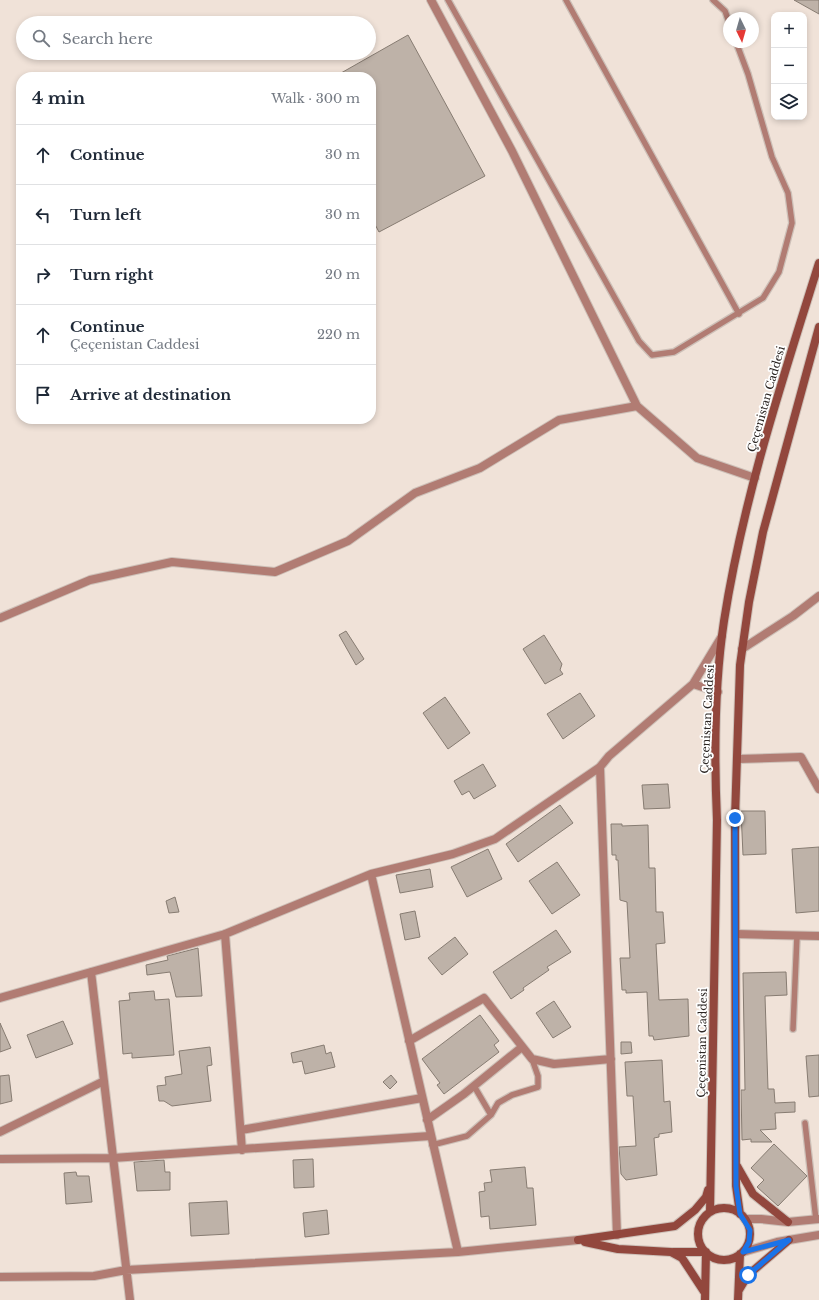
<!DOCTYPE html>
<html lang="en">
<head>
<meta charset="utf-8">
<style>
	:root { --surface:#fff; --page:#f2f2f3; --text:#1f2937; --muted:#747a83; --line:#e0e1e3 }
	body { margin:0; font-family:"Libre Baskerville",serif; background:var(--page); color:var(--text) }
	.controls { position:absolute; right:12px; top:12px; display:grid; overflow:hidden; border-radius:8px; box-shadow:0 2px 6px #0003 }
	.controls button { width:36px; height:36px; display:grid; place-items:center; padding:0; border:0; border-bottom:1px solid var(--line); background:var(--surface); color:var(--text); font:20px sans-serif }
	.compass { position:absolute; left:723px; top:12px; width:36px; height:36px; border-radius:50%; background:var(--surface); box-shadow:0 2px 6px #0003; rotate:175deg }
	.stop { position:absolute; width:12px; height:12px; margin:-9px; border:3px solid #1a73e8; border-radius:50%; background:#fff }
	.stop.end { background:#1a73e8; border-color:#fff; box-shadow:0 1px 4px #0008 }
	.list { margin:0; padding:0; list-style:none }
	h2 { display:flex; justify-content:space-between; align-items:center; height:52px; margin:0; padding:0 16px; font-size:17px }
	h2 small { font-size:13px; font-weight:400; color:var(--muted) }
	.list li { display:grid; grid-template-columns:26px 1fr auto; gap:12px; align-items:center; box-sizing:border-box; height:60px; padding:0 16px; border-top:1px solid var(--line) }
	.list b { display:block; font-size:15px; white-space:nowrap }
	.list p { margin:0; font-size:13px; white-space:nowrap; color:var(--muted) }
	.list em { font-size:13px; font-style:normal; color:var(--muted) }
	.icon { flex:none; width:22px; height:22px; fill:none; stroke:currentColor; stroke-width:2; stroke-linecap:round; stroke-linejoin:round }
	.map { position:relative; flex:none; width:819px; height:1300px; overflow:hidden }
	.search { position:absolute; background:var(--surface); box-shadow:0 2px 6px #0003; left:16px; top:16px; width:360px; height:44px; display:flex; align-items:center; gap:10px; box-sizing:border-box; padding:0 14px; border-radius:22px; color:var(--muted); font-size:15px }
	.panel { position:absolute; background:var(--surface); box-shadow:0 2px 6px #0003; left:16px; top:72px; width:360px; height:352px; border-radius:16px }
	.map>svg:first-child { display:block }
	.building { fill:#beb2a8; stroke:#877c72 }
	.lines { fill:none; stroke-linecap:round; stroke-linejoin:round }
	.service-casing { stroke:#cdc0b8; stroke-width:8 }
	.minor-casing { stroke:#cdc0b8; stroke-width:10 }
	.tertiary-casing { stroke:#cdc0b8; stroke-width:10 }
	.secondary-casing { stroke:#cdc0b8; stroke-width:10 }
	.service { stroke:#b17c73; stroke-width:5.5 }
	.minor { stroke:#b17c73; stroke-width:8 }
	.tertiary { stroke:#b17c73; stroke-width:8 }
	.secondary { stroke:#92473d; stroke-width:8 }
	.route { stroke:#1a73e8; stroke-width:5 }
	.labels { text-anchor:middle; stroke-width:3.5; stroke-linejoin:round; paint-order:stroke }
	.street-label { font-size:11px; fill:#2d2724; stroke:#fff }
</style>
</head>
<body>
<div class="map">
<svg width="819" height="1300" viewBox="0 0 819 1300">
	<rect width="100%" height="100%" fill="#f0e2d8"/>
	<!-- building -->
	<path class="building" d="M 794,0 L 819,0 L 819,14 Z
		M 408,35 L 485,176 L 379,232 L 371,217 L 371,77 L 334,77 Z
		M 346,631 L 364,659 L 356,665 L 339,635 Z
		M 544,635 L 562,664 L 560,670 L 563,674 L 545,684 L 523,649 Z
		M 580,693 L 595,716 L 563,739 L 547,714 Z
		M 445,697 L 470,733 L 448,749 L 423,713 Z
		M 483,764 L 496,786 L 474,799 L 469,791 L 462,795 L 454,781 Z
		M 668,784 L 670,808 L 644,809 L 642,785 Z
		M 560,805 L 573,823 L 518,862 L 506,844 Z
		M 741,811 L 765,811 L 766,854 L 743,855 Z
		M 611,824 L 622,824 L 622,826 L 648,825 L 649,868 L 655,868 L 656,912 L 663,912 L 665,943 L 656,944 L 659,1000 L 688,999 L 689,1036 L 654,1040 L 653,1036 L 649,1036 L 647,992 L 626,993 L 626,990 L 622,990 L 620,958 L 630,958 L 627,902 L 620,900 L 618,860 L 616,860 L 616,855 L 612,855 Z
		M 819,847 L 819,911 L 796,913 L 792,849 Z
		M 488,849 L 502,879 L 467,897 L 451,867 Z
		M 557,862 L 580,895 L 552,914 L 529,881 Z
		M 430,869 L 433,887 L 400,893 L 396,875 Z
		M 175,897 L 179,912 L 169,913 L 166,901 Z
		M 415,911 L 420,937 L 405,940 L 400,914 Z
		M 556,930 L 571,952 L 547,967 L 549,970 L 523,988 L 524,990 L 511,999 L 493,972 Z
		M 455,937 L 468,954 L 442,975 L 428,958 Z
		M 198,948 L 202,996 L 176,997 L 170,972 L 147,975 L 146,965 L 168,960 L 167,956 Z
		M 786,972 L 787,995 L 765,996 L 768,1089 L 774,1089 L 775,1103 L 795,1102 L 795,1112 L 775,1113 L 776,1129 L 760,1130 L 772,1142 L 751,1142 L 751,1139 L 742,1140 L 741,1090 L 745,1090 L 743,973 Z
		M 154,991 L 155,1000 L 169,999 L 174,1055 L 132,1058 L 132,1053 L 123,1054 L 119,1001 L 130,1000 L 129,993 Z
		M 554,1001 L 571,1027 L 553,1038 L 536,1013 Z
		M 480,1015 L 499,1041 L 494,1045 L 499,1052 L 444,1094 L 437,1085 L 440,1083 L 422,1059 Z
		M 63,1021 L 73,1044 L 36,1058 L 27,1035 Z
		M 0,1023 L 11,1048 L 0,1052 Z
		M 621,1042 L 631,1042 L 632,1053 L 621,1054 Z
		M 324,1045 L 326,1054 L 331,1052 L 335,1067 L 305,1074 L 302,1061 L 293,1063 L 291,1053 Z
		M 210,1047 L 212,1065 L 207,1066 L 211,1101 L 172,1106 L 164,1101 L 159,1101 L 157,1086 L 166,1085 L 165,1077 L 182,1074 L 179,1051 Z
		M 819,1055 L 819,1096 L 809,1097 L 806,1056 Z
		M 662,1060 L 664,1102 L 670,1101 L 672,1132 L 659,1134 L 659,1137 L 654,1138 L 657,1175 L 626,1180 L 621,1174 L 619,1147 L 636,1146 L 633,1096 L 627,1096 L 625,1062 Z
		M 9,1075 L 12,1101 L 0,1104 L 0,1076 Z
		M 391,1075 L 397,1082 L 390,1089 L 383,1082 Z
		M 774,1144 L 807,1176 L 778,1206 L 757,1187 L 764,1180 L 751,1168 Z
		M 313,1159 L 314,1187 L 294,1188 L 293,1160 Z
		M 164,1160 L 165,1172 L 170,1172 L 170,1190 L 137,1191 L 134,1162 Z
		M 525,1167 L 527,1188 L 533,1188 L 536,1225 L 490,1229 L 489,1216 L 481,1217 L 479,1192 L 485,1191 L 484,1183 L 492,1182 L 490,1170 Z
		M 76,1172 L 77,1176 L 89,1176 L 92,1202 L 66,1204 L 64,1173 Z
		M 227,1201 L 229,1234 L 191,1236 L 189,1203 Z
		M 327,1210 L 329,1234 L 305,1237 L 303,1213 Z"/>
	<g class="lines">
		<defs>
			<path id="service" d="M 448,0 L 639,341 L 652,355 L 674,352 L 763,298 L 779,272 L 792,223 L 788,193 L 772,157 L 748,74 L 736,42
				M 566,0 L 739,314
				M 713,0 L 725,11 L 729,22
				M 793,1029 L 797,936
				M 474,1086 L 491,1115
				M 805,1123 L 816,1220
				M 432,1145 L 467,1136 L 491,1115 L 498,1103 L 512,1095 L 538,1087 L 538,1076 L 532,1059"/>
			<path id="minor" d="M 431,0 L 512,151 L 637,406 L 697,458 L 755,478
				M 0,618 L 90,580 L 172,562 L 275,572 L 348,541 L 415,493 L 480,468 L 559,420 L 637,406
				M 742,649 L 793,616 L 819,596
				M 693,684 L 718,692
				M 738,759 L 801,757 L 819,789
				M 600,767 L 617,1235
				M 371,874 L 458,1252
				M 225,934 L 242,1150
				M 736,934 L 819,936
				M 91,972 L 130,1300
				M 0,998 L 225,934 L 371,874 L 453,854 L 495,839 L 600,767 L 609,756 L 693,684 L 722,636
				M 409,1041 L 484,998 L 532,1059 L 554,1064 L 611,1059
				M 427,1120 L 464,1094 L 522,1047
				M 241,1130 L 422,1098
				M 0,1132 L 104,1081
				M 0,1159 L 113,1158 L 430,1136
				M 0,1277 L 94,1276 L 126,1270 L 458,1252 L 578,1240"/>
			<path id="tertiary" d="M 745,1219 L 761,1219 L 788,1222 L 819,1219
				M 743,1252 L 777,1242 L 819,1235"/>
			<path id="secondary" d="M 737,1166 L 753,1194 L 788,1222
				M698 1234a26 26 0 1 1 52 0a26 26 0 1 1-52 0Z
				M 710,1212 L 717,820 C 714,754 714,687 724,621 C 743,499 782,381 819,263
				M 740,1214 L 736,1186 L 735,818 L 740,665 L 749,602 L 763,532 L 819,327
				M 578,1240 L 675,1226 L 695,1210 L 706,1197 L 708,1190
				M 585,1242 L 618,1249 L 671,1252 L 682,1258 L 705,1293
				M 673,1252 L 706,1252 L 705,1300
				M 739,1290 L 748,1275 L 789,1240
				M 738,1300 L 740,1254"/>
		</defs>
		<!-- service casing -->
		<use href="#service" class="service-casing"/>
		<!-- minor casing -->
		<use href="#minor" class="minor-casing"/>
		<!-- tertiary casing -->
		<use href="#tertiary" class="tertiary-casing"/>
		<!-- secondary casing -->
		<use href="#secondary" class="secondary-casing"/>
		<!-- service -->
		<use href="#service" class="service"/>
		<!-- minor -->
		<use href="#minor" class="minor"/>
		<!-- tertiary -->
		<use href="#tertiary" class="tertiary"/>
		<!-- secondary -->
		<use href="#secondary" class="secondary"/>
	</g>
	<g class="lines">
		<!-- route -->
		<path class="route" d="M 735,818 L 736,1186 L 740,1214 L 750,1230 L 749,1242 L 743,1252 L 789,1240 L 748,1275"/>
	</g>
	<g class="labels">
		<!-- street labels -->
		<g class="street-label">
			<text transform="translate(766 399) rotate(-74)" y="4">Çeçenistan Caddesi</text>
			<text transform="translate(707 719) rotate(-87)" y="4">Çeçenistan Caddesi</text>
			<text transform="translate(702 1043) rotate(-89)" y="4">Çeçenistan Caddesi</text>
		</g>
	</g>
</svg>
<div class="controls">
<button>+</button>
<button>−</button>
<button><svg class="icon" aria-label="layers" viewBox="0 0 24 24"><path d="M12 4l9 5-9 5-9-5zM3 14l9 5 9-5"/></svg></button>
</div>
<svg class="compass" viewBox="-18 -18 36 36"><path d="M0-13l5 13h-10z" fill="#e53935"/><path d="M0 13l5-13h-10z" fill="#747a83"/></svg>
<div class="stop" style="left:748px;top:1275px"></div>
<div class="stop end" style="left:735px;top:818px"></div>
<div class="search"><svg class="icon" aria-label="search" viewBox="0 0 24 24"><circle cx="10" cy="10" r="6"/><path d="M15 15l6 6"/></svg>Search here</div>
<section class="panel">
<h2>4 min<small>Walk · 300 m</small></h2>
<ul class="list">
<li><svg class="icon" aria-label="ahead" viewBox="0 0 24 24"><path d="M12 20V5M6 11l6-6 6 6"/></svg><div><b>Continue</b></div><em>30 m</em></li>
<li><svg class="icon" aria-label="left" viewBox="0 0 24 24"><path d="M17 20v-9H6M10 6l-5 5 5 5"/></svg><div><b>Turn left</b></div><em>30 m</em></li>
<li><svg class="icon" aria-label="right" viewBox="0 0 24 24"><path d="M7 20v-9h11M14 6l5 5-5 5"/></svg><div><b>Turn right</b></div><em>20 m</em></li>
<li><svg class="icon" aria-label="ahead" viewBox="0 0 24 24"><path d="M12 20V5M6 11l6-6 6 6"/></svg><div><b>Continue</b><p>Çeçenistan Caddesi</p></div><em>220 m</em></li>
<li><svg class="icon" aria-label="arrive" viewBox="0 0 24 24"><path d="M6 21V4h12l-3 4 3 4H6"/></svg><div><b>Arrive at destination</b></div></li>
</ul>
</section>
</div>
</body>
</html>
